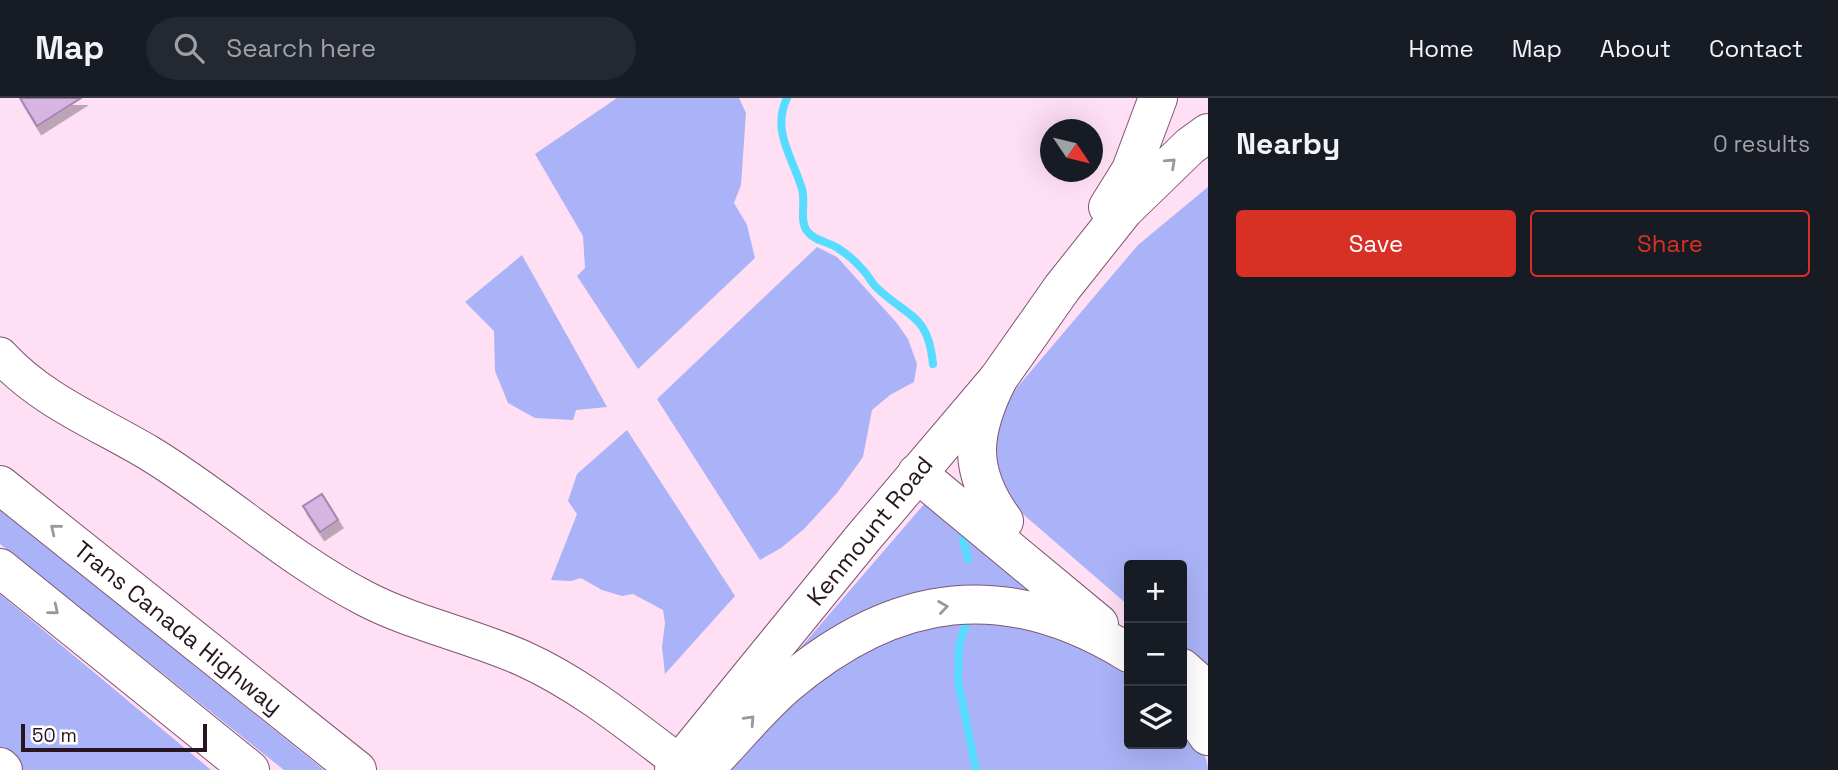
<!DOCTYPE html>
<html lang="en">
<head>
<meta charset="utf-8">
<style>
	:root { --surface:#171b24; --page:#242831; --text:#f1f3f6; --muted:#9ea1a6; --line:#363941; --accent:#d93025 }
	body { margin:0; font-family:"Space Grotesk",sans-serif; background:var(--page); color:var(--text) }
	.controls { position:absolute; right:21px; bottom:21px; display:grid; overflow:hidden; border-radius:7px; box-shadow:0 7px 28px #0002 }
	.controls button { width:63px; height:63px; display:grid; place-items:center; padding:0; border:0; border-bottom:2px solid var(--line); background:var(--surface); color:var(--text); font:35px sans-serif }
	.compass { position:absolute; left:1040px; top:21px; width:63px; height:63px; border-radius:50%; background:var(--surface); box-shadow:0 7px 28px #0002; rotate:125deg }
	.scale { position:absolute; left:21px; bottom:18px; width:186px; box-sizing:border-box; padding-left:7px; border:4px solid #271522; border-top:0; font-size:19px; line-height:24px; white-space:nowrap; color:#271522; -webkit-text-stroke:5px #fff; paint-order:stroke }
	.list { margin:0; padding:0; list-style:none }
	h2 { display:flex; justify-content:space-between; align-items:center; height:91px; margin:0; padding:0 28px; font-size:30px }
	h2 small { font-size:23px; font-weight:400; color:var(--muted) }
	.actions { display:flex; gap:14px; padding:21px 28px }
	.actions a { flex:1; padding:16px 0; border:2px solid var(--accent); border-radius:7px; text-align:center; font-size:24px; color:var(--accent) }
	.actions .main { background:var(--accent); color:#fff }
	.icon { flex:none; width:38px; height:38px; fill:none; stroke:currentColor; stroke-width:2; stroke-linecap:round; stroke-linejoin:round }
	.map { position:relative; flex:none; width:1208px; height:672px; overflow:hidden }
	header { display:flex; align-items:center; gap:42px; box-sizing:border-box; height:98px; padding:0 35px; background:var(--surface); border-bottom:2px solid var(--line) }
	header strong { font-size:33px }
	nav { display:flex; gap:38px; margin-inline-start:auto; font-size:24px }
	.search { width:490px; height:63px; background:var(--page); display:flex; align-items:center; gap:18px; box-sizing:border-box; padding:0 24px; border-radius:38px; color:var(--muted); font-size:26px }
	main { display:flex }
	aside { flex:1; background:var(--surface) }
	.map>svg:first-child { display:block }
	.green { fill:#aab3f7 }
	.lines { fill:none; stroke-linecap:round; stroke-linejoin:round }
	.stream { stroke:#57dbfe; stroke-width:8 }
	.building { fill:#d7b4e1; stroke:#a584af; stroke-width:2; filter:url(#shadow) }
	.minor-casing { stroke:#805473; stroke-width:37 }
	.major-casing { stroke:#805473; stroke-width:40 }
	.highway-casing { stroke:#805473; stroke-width:40 }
	.minor { stroke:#fff; stroke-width:35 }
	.major { stroke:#fff; stroke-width:38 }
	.highway { stroke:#fff; stroke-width:38 }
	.oneway { stroke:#9e969c }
	.labels { text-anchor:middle; stroke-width:7; stroke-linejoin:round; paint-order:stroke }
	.street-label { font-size:24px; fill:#271522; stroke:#fff }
</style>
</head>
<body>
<header>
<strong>Map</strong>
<div class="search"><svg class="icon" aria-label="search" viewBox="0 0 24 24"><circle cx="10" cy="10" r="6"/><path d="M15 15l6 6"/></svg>Search here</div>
<nav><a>Home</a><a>Map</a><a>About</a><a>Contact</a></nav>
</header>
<main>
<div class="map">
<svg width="1208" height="672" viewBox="0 0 1208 672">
	<defs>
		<filter id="shadow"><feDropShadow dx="4.5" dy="8" stdDeviation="0" flood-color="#0004"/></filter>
	</defs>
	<rect width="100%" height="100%" fill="#ffdff4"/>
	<!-- green -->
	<path class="green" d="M 617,0 L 739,0 L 746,15 L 741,87 L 734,105 L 747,127 L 755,160 L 638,271 L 577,178 L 585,170 L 583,138 L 535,56 Z
		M 1208,89 L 1208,577 L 1182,554 L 1182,467 L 1129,467 L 1129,508 L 1016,410 L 997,380 L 995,334 L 1009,299 L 1138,147 Z
		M 817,149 L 837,159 L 896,224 L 908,241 L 917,266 L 914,284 L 890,297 L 872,312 L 863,359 L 837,395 L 804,431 L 781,450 L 760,462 L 657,301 Z
		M 522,157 L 607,309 L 576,312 L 573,322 L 535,320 L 508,305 L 495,273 L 494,233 L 465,204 Z
		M 627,332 L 735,498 L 665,576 L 662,549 L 665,525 L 663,512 L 633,496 L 622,498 L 602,492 L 581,480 L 571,483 L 551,482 L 577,416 L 568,403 L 577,376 Z
		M 925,405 L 1039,497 L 784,569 Z
		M 0,411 L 324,672 L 284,672 L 0,446 Z
		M 0,496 L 211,672 L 14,672 L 0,658 Z
		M 930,525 L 1036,527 L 1129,573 L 1129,646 L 1182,646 L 1182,624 C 1192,637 1208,655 1208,672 L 723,672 L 767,625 L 845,562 Z"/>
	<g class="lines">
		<!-- stream -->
		<path class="stream" d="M 787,0 C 771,33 793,60 802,91 C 806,104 799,122 807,133 C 814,143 830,144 839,151 C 847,156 857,165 863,172 C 868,177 871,184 876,189 C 908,220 928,215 933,266
			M 963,441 L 968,461
			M 966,525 L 959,548 L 958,583 L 976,672"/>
	</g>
	<!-- building -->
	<path class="building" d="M 20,0 L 81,0 L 37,28 Z
		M 322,396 L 338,422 L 320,434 L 303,408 Z"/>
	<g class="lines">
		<defs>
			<path id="minor" d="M 0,257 C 42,303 97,324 149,355 C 223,400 287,460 364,500 C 414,526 470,537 522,560 C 580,586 630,627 680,665"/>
			<path id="major" d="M 1108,109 L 1131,72 L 1158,0
				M 674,672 L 863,440 L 998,281 L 1062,190 L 1124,112 L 1190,48 L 1208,35"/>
			<path id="highway" d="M 998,281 C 971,335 967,372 1004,423
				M 917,375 L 1099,526
				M 0,387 L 357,672
				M 0,470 L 250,672
				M 1182,570 L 1208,593
				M 1182,601 L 1208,638
				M 0,669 L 3,672
				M 704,672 C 732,644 756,613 786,587 C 895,494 1005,479 1129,555"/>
		</defs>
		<!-- minor casing -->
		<use href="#minor" class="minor-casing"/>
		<!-- major casing -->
		<use href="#major" class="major-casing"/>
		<!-- highway casing -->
		<use href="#highway" class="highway-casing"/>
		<!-- minor -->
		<use href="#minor" class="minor"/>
		<!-- major -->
		<use href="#major" class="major"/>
		<!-- highway -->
		<use href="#highway" class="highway"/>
	</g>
	<!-- one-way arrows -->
	<defs><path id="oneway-chevron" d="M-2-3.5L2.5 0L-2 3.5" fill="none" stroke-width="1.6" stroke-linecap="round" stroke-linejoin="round" transform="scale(1.75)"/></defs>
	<g class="oneway">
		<use href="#oneway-chevron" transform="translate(1171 65) rotate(-43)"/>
		<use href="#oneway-chevron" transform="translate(55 431) rotate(-141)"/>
		<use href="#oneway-chevron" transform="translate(943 509) rotate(-8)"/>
		<use href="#oneway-chevron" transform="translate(54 512) rotate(39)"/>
		<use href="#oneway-chevron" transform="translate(750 622) rotate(-47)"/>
	</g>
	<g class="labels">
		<!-- street labels -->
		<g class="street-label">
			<text transform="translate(870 433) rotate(-51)" y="8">Kenmount Road</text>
			<text transform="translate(178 530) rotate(39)" y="8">Trans Canada Highway</text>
		</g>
	</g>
</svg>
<div class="controls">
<button>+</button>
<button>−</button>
<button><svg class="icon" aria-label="layers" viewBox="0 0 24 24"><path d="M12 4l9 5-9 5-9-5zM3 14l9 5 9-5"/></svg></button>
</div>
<svg class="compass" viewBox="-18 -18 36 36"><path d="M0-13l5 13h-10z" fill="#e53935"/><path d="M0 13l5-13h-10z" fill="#9ea1a6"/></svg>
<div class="scale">50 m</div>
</div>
<aside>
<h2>Nearby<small>0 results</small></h2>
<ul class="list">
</ul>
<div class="actions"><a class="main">Save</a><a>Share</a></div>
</aside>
</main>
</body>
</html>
